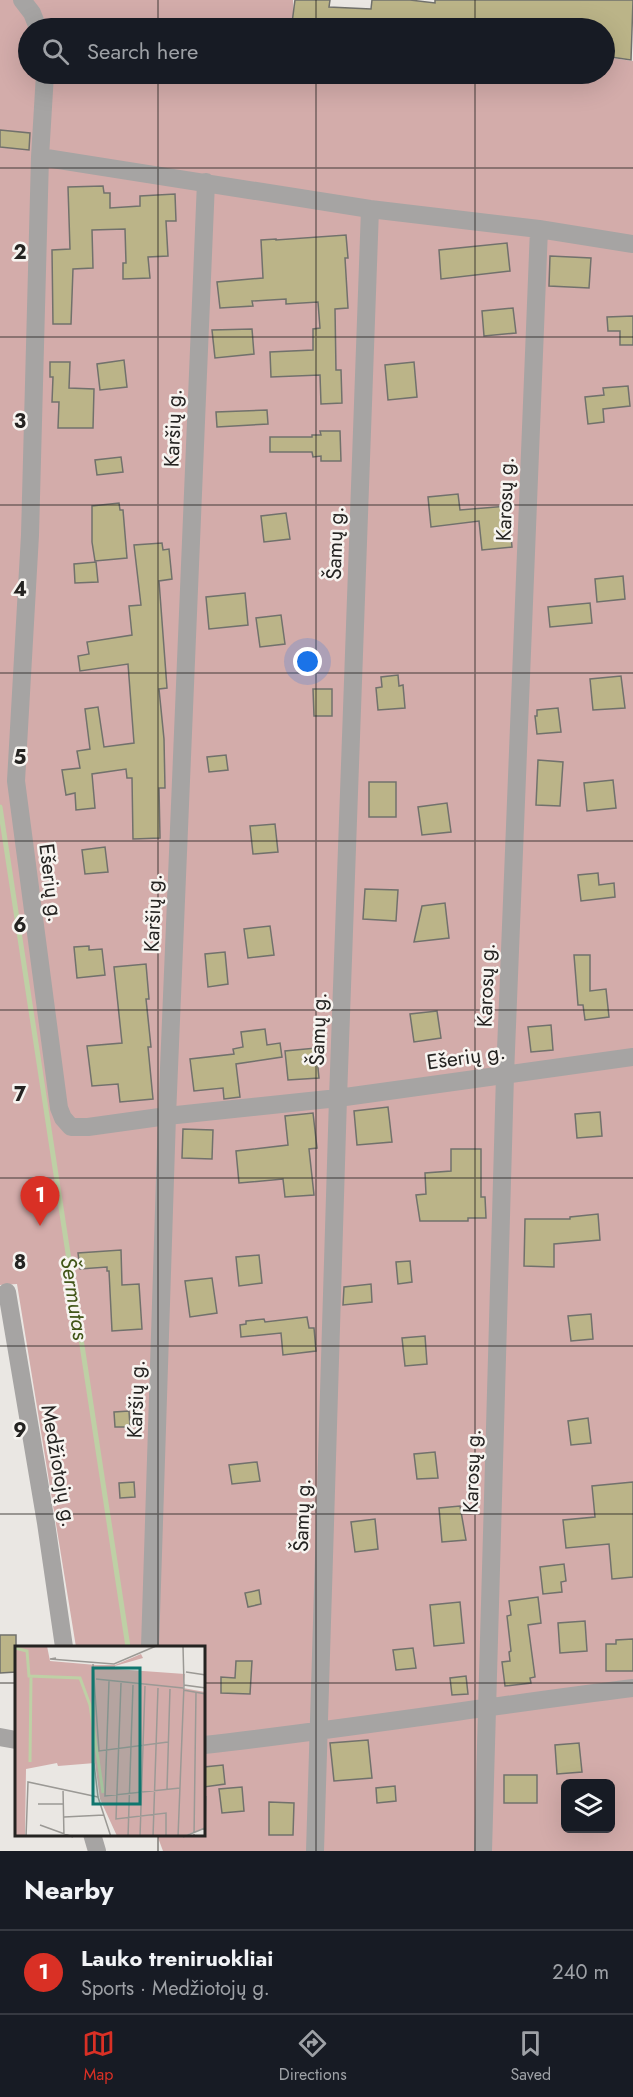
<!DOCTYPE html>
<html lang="en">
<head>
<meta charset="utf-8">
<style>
	:root { --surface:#171b24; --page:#242831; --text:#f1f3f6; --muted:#9ea1a6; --line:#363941; --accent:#d93025 }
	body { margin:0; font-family:Jost,sans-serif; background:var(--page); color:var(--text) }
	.controls { position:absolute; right:18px; bottom:18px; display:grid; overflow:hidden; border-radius:9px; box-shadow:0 6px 24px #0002 }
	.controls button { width:54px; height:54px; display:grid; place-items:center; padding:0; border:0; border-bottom:2px solid var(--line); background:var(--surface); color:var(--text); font:30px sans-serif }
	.you { position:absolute; left:308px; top:662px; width:21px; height:21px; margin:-15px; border:4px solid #fff; border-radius:50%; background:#1a73e8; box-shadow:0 0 0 9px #1a73e833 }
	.badge { display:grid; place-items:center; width:39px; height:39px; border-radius:50%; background:var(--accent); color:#fff; font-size:20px; font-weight:700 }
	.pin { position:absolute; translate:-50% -50px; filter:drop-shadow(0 2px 3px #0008) }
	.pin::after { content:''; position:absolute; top:32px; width:21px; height:18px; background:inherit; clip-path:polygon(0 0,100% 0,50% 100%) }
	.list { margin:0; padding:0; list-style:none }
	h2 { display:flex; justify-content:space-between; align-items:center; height:78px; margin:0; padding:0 24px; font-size:26px }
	h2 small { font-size:20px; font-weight:400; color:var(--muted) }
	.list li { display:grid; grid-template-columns:39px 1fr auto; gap:18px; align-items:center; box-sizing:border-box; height:84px; padding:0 24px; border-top:2px solid var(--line) }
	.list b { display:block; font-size:22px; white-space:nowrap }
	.list p { margin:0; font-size:20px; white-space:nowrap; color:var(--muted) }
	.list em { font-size:20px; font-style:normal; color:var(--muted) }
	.icon { flex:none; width:33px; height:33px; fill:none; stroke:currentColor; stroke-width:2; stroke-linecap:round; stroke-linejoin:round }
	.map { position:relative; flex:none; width:633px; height:1851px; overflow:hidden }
	.search { position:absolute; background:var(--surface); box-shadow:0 6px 24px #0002; left:18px; right:18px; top:18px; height:66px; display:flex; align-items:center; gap:15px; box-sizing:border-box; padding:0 21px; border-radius:33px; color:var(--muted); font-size:22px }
	.sheet { height:162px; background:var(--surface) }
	nav { display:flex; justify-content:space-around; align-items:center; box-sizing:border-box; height:84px; border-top:2px solid var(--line); background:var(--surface); font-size:16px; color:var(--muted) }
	nav a { display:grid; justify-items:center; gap:3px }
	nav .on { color:var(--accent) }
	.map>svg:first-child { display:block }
	.green { fill:#d3acaa; fill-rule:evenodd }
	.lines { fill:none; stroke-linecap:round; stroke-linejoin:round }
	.stream { stroke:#bed0a5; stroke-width:5 }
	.building { fill:#bbb488; stroke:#71716c; stroke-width:1.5 }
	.minor { stroke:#a6a4a3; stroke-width:18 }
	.grid { fill:none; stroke:#242321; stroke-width:1.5; stroke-opacity:0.55 }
	.labels { text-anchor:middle; stroke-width:5; stroke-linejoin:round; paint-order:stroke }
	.street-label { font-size:21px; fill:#242321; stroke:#f7f4f0 }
	.water-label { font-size:22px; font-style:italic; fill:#415517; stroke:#f7f4f0 }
	.inset-river { fill:none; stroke:#bed0a5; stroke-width:3 }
	.inset-road { fill:none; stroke:#9b9995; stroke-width:1.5 }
	.view { fill:#0f766e; fill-opacity:0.15; stroke:#0f766e; stroke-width:3 }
	.inset-edge { fill:none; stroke:#242321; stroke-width:3 }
	.grid-label { font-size:20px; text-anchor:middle; font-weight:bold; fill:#242321; stroke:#f7f4f0; stroke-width:5; stroke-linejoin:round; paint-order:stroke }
</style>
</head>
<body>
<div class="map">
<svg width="633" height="1851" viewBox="0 0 633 1851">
	<rect width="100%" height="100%" fill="#eae7e3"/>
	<!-- green -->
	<path class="green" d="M 0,0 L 293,0 L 294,19 L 368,28 L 28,28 L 28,74 L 604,74 L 605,57 L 633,61 L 633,1851 L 163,1851 L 157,1835 L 204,1834 L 204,1647 L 76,1647 L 17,1284 L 0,1285 ZM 566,1784 L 610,1784 L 610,1828 L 566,1828 Z"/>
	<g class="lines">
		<!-- stream -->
		<path class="stream" d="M 0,807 L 128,1647"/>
	</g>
	<!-- building -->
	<path class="building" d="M 295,0 L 330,0 L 329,7 L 371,9 L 372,0 L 410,0 L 435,3 L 435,0 L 633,0 L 631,60 L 604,56 L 604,28 L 395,28 L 352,22 L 310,19 L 309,25 L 292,23 Z
		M 0,130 L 30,133 L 29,150 L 0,147 Z
		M 103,186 L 104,193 L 110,193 L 110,208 L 140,206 L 140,196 L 175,194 L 176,221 L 166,221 L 168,256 L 148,257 L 150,278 L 123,279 L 123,263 L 126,263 L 125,229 L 92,230 L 93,268 L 73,269 L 71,324 L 53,324 L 52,250 L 70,249 L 68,187 Z
		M 346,235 L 348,258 L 345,258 L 348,308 L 335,309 L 336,370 L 341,370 L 342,403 L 321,404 L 320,375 L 271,377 L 270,352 L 313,350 L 313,329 L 320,328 L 318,302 L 286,304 L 286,299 L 252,301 L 253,306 L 220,308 L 217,282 L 263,278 L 261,240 L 276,239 L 276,240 Z
		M 507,243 L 510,271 L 441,279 L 439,250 Z
		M 550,256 L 591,258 L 589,288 L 549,286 Z
		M 513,308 L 516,333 L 484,336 L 482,311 Z
		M 633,316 L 633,345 L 620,345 L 620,331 L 608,331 L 607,317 Z
		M 252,329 L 254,354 L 215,358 L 212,330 Z
		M 124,360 L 127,387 L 100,390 L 97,364 Z
		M 50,362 L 70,362 L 69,388 L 94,389 L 93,428 L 58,428 L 59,402 L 52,402 L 53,377 L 50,377 Z
		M 414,362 L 417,397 L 388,400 L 385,365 Z
		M 628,386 L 630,406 L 603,409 L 604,422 L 588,424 L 585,397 L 604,395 L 603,388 Z
		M 267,410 L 268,424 L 217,427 L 216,412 Z
		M 320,431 L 340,431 L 341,461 L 321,461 L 321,456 L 313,457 L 312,452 L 270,452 L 270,437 L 312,437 L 312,435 L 321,435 Z
		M 121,457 L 123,472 L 97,475 L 95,460 Z
		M 458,494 L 460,510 L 508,506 L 512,547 L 482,550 L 479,521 L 431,527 L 428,497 Z
		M 119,503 L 120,510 L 123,510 L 127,558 L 95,561 L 92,542 L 92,506 Z
		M 286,513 L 290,539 L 264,542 L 261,516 Z
		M 162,543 L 163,550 L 169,549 L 172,579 L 159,581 L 167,688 L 159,689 L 164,739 L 165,788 L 159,788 L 160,838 L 133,839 L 132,778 L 127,778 L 126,769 L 92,774 L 95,808 L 76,810 L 75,793 L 66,795 L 62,770 L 80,768 L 77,751 L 90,749 L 85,709 L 98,707 L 104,747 L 134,743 L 128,664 L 80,671 L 78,656 L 89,654 L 87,642 L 132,635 L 129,606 L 141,605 L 134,545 Z
		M 96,562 L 98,582 L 75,583 L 74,564 Z
		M 623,576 L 625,599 L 597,602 L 595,579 Z
		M 245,593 L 248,625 L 209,629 L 206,597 Z
		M 590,603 L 592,623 L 550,627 L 548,607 Z
		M 281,615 L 285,644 L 260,647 L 256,618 Z
		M 398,675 L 399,686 L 403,685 L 405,708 L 378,710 L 376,688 L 382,687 L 381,677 Z
		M 621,676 L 625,708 L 593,710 L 590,679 Z
		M 313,689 L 332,689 L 332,716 L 314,716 Z
		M 558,708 L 561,732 L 537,734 L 535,716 L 537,716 L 537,710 Z
		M 226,755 L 228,770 L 209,772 L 207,757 Z
		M 538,760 L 563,762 L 560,806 L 536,805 Z
		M 613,780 L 616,808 L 587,811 L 584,783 Z
		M 369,782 L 396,782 L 396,817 L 369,817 Z
		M 447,803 L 451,832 L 422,835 L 418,807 Z
		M 275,824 L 278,852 L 253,854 L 250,826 Z
		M 105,847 L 108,872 L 85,874 L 82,850 Z
		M 598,873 L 599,885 L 614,883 L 615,897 L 581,901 L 578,875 Z
		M 365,889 L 398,890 L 396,921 L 363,919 Z
		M 445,903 L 449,938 L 414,942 L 422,906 Z
		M 270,926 L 274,955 L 248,958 L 244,929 Z
		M 89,946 L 89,950 L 102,949 L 105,975 L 77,978 L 74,947 Z
		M 225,952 L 228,984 L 208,987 L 205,954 Z
		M 574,955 L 590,955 L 590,991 L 606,989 L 609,1017 L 585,1020 L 583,1005 L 578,1005 Z
		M 146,964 L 149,999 L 146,999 L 151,1047 L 148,1047 L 153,1099 L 120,1102 L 118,1084 L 92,1086 L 87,1046 L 122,1043 L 114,967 Z
		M 437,1011 L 441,1038 L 414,1042 L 410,1014 Z
		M 551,1025 L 553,1050 L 531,1052 L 528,1027 Z
		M 265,1029 L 267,1045 L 280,1043 L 282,1057 L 236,1064 L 240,1097 L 224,1099 L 223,1088 L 194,1091 L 190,1059 L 234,1054 L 233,1049 L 243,1047 L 241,1032 Z
		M 316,1048 L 319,1078 L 288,1080 L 285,1051 Z
		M 388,1107 L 392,1142 L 357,1145 L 354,1111 Z
		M 600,1112 L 602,1136 L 577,1138 L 575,1114 Z
		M 313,1113 L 317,1148 L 309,1149 L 314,1195 L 285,1197 L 283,1179 L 239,1183 L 236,1151 L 288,1145 L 285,1116 Z
		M 183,1129 L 213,1130 L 212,1159 L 182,1158 Z
		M 451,1149 L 481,1149 L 481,1197 L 485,1197 L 486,1218 L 468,1218 L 468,1221 L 420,1221 L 416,1195 L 426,1194 L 425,1173 L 451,1171 Z
		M 598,1214 L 600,1240 L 554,1244 L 554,1267 L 524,1266 L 525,1219 L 570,1219 L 570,1217 Z
		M 121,1250 L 122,1285 L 139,1284 L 142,1329 L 112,1331 L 109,1271 L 107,1271 L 107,1267 L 80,1269 L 78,1253 Z
		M 259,1255 L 262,1283 L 239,1286 L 236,1257 Z
		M 410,1261 L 412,1282 L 398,1284 L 396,1262 Z
		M 212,1278 L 217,1313 L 190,1317 L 185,1281 Z
		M 371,1284 L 372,1302 L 343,1305 L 344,1287 Z
		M 591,1314 L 593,1339 L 571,1341 L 568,1316 Z
		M 307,1317 L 309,1328 L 314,1328 L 316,1351 L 283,1355 L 281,1333 L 241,1337 L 240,1325 L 246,1324 L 246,1321 L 264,1319 L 265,1322 Z
		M 425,1336 L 427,1364 L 405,1366 L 402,1338 Z
		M 129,1411 L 130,1427 L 115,1427 L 114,1412 Z
		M 588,1418 L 591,1443 L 571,1445 L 568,1421 Z
		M 435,1452 L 438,1478 L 417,1479 L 414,1454 Z
		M 257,1462 L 260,1481 L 232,1484 L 229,1465 Z
		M 134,1482 L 135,1497 L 120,1498 L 119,1483 Z
		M 633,1482 L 633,1577 L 612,1579 L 609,1544 L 566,1548 L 563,1520 L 595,1517 L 592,1486 Z
		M 460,1506 L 466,1540 L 442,1542 L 439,1508 Z
		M 375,1519 L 378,1549 L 355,1552 L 351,1522 Z
		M 564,1564 L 566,1581 L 561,1582 L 562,1592 L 543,1594 L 540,1567 Z
		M 259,1590 L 261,1604 L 248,1607 L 245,1593 Z
		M 538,1597 L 541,1623 L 528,1625 L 535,1677 L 530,1678 L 531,1683 L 505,1686 L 502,1662 L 510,1661 L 509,1652 L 511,1651 L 507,1616 L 511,1615 L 509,1601 Z
		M 460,1602 L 464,1643 L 434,1646 L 430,1605 Z
		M 585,1621 L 587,1651 L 560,1653 L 558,1623 Z
		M 0,1635 L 16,1635 L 16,1672 L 0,1673 Z
		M 633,1639 L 633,1671 L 606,1671 L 606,1644 L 616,1644 L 616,1640 Z
		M 413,1648 L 416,1668 L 396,1670 L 393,1650 Z
		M 236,1661 L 252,1661 L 250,1694 L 221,1693 L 221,1677 L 235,1678 Z
		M 466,1676 L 468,1694 L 452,1695 L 450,1678 Z
		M 368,1740 L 372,1778 L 334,1781 L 330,1743 Z
		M 579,1743 L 582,1772 L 557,1774 L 555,1745 Z
		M 223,1765 L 225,1784 L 204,1787 L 204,1767 Z
		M 504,1775 L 537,1775 L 537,1803 L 504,1803 Z
		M 395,1786 L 396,1801 L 377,1803 L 376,1788 Z
		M 242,1787 L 244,1811 L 222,1813 L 219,1789 Z
		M 269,1802 L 294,1803 L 293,1835 L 269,1835 Z"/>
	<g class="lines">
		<!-- minor -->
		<path class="minor" d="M 22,0 L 32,13 L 38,28
			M 45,74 L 40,157 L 30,535 L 16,781 L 59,1108 L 63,1118 L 71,1127 L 88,1127 L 167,1116 L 338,1098 L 633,1057
			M 40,157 L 370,209 L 539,229 L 633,244
			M 7,1292 L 46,1523 L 64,1647
			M 150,1647 L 167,1116 L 206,182
			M 0,1737 L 16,1740
			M 204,1745 C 347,1729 490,1706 633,1688
			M 92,1834 L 97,1851
			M 315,1851 L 338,1098 L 370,209
			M 483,1851 L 505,1075 L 539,229"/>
	</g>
	<!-- grid -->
	<path class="grid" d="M 158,0 L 158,28M 316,0 L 316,28M 475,0 L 475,28M 158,74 L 158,1647M 316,74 L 316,1851M 475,74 L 475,1851M 0,168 L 633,168M 0,337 L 633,337M 0,505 L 633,505M 0,673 L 633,673M 0,841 L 633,841M 0,1010 L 633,1010M 0,1178 L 633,1178M 0,1346 L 633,1346M 0,1514 L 633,1514M 0,1683 L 16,1683M 204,1683 L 633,1683M 158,1834 L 158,1851"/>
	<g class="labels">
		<!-- street labels -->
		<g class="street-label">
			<text transform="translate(173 428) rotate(-88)" y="7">Karšių g.</text>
			<text transform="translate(505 499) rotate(-88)" y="7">Karosų g.</text>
			<text transform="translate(335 543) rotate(-88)" y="7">Šamų g.</text>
			<text transform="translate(51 883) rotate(83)" y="7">Ešerių g.</text>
			<text transform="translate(153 913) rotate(-88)" y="7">Karšių g.</text>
			<text transform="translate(486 985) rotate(-88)" y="7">Karosų g.</text>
			<text transform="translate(318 1029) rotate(-88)" y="7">Šamų g.</text>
			<text transform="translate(466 1057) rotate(-8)" y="7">Ešerių g.</text>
			<text transform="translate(136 1399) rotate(-88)" y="7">Karšių g.</text>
			<text transform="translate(59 1466) rotate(80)" y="7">Medžiotojų g.</text>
			<text transform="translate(472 1471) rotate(-88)" y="7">Karosų g.</text>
			<text transform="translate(302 1515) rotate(-88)" y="7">Šamų g.</text>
		</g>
		<!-- water labels -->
		<g class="water-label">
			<text transform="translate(75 1298) rotate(81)" y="8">Šermutas</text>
		</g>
	</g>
	<!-- overview -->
	<g transform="translate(15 1646)">
		<rect width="190" height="190" fill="#eae7e3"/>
		<path d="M 0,0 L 32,0 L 35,15 L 81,19 L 100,19 L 126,8 L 128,12 L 100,20 L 100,23 L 170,28 L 168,42 L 190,46 L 190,182 L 168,190 L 102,190 L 85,153 L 80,117 L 43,120 L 42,117 L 11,123 L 10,190 L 0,190 Z" fill="#d3acaa"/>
		<path class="inset-river" d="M 0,2 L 12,5 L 14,30 L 65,32 L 75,59 L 88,147M 15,116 L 16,31"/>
		<path class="inset-road" d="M 168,0 L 169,39 L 191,42M 41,12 L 35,13 L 99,18 L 141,0M 78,18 L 84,105 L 153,96M 171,26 L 191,29M 81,33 L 168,42M 94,35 L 90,150 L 165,142M 106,37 L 101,173 L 151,167 L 151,191M 168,44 L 191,48M 79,117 L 83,151 L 96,191M 48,143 L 49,191M 152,143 L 155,43M 23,158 L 48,158M 49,171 L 89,169M 25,179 L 58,191M 190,186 L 191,150M 11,191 L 13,136 L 83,151M 113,191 L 118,39M 125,191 L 130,40M 138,191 L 143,42M 163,191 L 169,39M 168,191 L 190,182M 179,191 L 181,46"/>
		<path class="view" d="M 78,22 L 125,22 L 125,158 L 78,158 Z"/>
		<rect width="190" height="190" class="inset-edge"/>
	</g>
	<g class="grid-label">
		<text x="20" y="259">2</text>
		<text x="20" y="428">3</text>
		<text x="20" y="596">4</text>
		<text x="20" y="764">5</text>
		<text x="20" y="932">6</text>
		<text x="20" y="1101">7</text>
		<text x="20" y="1269">8</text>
		<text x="20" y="1437">9</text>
	</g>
</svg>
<div class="controls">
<button><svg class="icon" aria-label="layers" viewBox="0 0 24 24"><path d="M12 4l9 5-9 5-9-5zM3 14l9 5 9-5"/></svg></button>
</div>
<div class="you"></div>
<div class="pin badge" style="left:40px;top:1226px">1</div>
<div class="search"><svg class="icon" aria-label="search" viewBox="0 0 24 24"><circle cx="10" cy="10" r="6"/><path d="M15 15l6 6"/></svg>Search here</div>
</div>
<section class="sheet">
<h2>Nearby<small></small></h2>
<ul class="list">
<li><span class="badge">1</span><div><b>Lauko treniruokliai</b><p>Sports · Medžiotojų g.</p></div><em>240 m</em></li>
</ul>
</section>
<nav>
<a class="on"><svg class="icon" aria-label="map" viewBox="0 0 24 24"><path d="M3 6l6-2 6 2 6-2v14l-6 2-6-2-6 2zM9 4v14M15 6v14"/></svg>Map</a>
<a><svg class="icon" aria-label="directions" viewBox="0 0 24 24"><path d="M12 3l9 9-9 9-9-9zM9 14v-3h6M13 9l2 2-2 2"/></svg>Directions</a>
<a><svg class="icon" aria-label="saved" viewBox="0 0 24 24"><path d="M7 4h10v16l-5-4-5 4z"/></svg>Saved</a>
</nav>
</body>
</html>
